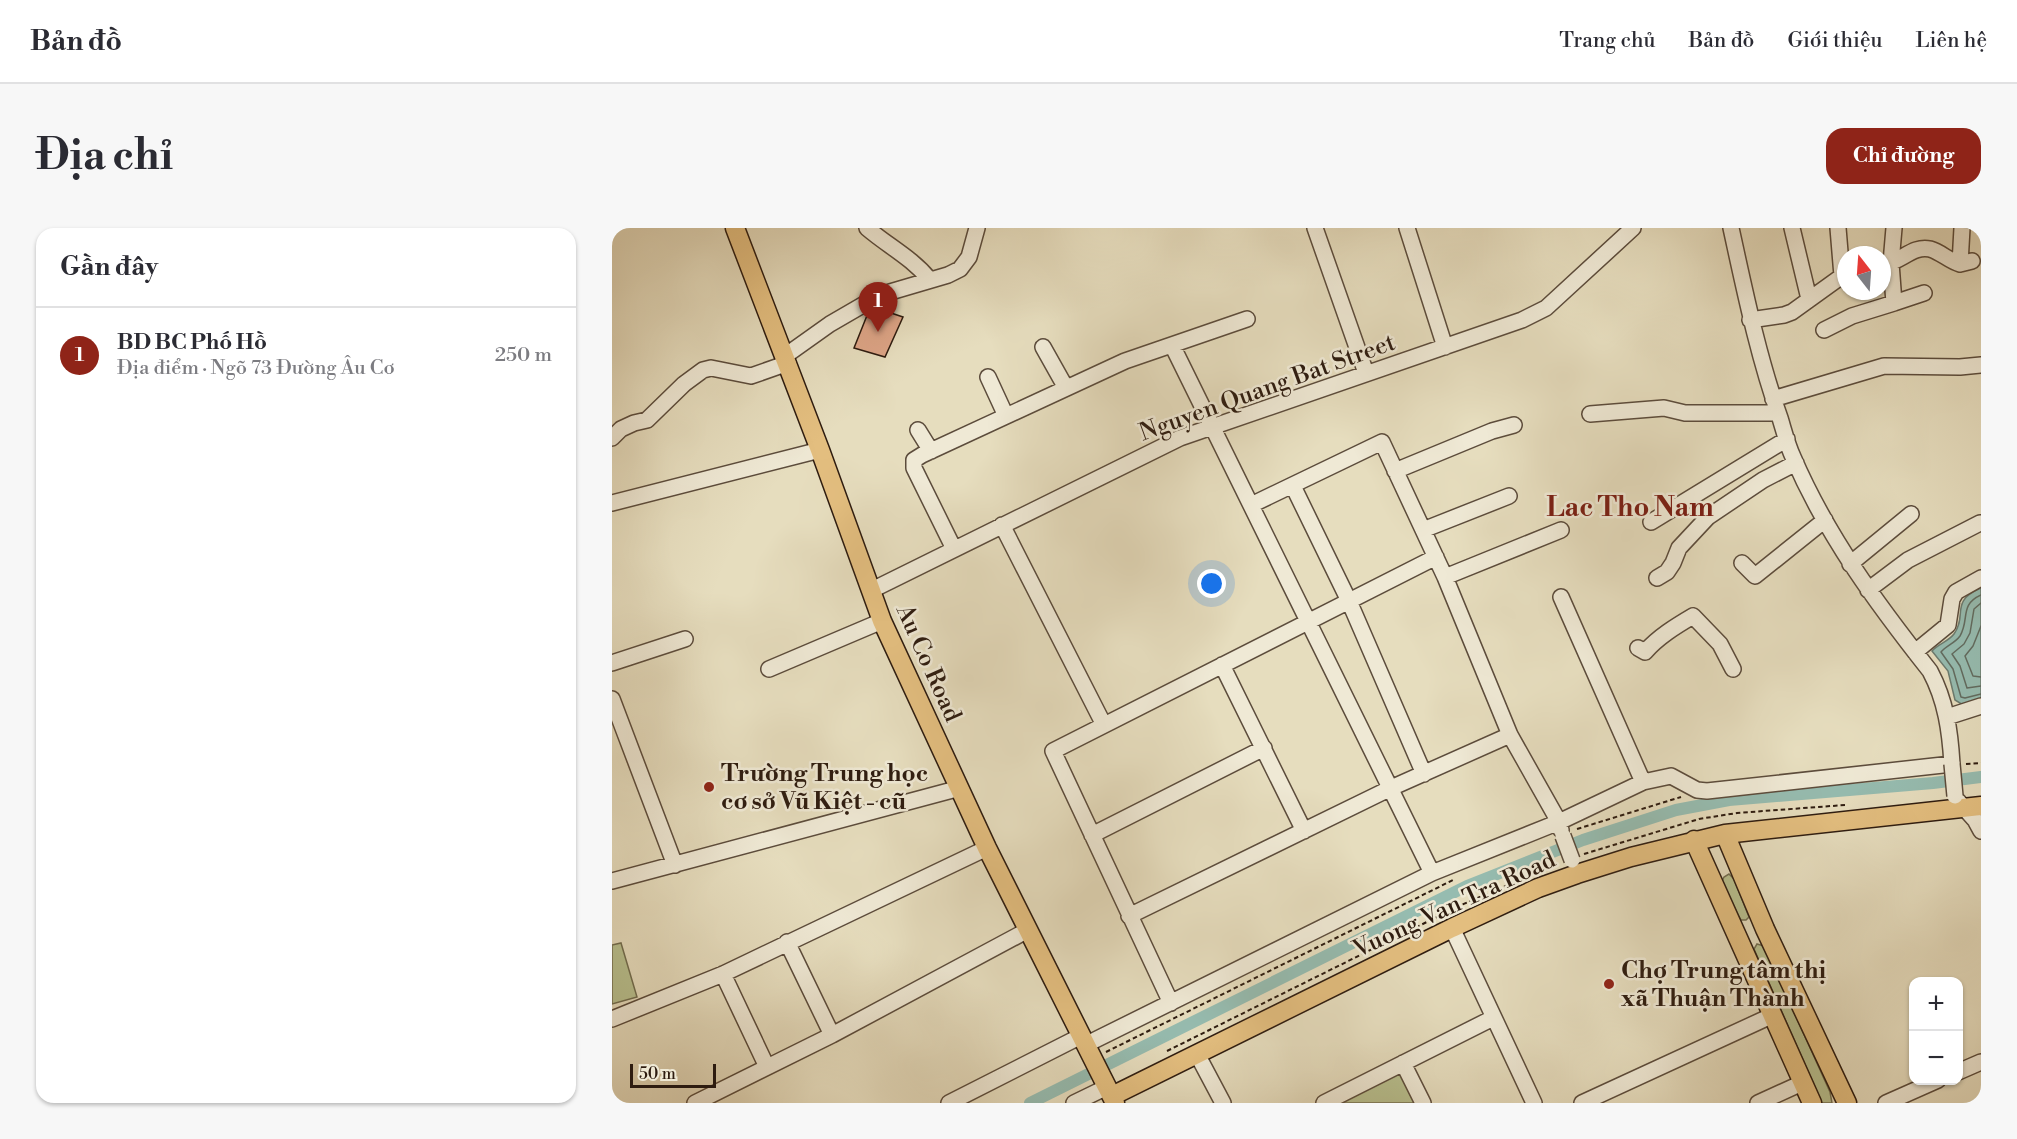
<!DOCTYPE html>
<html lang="vi">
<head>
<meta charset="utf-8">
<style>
	:root { --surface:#fff; --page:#f7f7f7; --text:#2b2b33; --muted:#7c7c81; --line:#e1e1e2; --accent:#8f2418 }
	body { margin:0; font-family:"Libre Bodoni",serif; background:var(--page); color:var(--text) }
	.controls { position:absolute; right:18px; bottom:18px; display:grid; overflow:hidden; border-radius:12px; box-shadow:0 2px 4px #0004 }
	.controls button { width:54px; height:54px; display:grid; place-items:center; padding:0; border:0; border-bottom:2px solid var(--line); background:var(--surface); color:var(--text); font:30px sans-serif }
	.compass { position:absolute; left:1225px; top:18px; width:54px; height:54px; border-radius:50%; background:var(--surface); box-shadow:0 2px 4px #0004; rotate:343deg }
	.scale { position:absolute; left:18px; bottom:15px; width:86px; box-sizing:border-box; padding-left:6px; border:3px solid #2e1c10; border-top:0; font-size:16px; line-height:21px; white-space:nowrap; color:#2e1c10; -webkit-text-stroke:4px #efe9d5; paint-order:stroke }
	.you { position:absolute; left:600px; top:356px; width:21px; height:21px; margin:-15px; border:4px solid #fff; border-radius:50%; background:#1a73e8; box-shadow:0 0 0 9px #1a73e833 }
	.badge { display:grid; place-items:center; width:39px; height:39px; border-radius:50%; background:var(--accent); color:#fff; font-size:20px; font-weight:700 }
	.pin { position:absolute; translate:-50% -50px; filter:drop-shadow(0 2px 3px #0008) }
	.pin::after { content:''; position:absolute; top:32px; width:21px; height:18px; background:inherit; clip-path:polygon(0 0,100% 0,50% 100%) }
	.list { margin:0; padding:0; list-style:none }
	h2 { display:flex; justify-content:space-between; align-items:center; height:78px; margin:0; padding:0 24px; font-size:26px }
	h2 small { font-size:20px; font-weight:400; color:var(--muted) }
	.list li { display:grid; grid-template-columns:39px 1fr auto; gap:18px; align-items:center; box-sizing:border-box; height:96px; padding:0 24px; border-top:2px solid var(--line) }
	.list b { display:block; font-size:22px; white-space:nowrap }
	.list p { margin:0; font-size:20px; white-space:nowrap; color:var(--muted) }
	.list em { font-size:20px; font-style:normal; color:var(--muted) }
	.map { position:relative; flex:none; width:1369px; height:875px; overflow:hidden; border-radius:18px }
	header { display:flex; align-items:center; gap:36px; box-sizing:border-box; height:84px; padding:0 30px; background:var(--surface); border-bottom:2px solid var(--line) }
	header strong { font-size:28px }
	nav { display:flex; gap:33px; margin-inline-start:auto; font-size:21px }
	.intro { display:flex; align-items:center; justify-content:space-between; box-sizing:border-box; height:144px; padding:0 36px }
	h1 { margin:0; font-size:42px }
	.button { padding:15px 27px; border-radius:18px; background:var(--accent); color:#fff; font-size:21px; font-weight:700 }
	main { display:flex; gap:36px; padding:0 36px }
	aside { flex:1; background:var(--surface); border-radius:18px; box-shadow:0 2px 4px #0004 }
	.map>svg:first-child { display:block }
	.green { fill:#b8c08f; stroke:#736e50; stroke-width:1.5 }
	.water { fill:#96bcb0; stroke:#6c7c70; stroke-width:1.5 }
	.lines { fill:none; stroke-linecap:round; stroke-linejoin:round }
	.shore { stroke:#626c60; stroke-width:1.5 }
	.canal { stroke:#96bcb0; stroke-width:12 }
	.building { fill:#dda587; stroke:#2e1c10; stroke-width:1.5 }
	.minor-casing { stroke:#5c4c3c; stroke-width:18 }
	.major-casing { stroke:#2e1c10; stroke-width:21 }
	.path { stroke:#2e1c10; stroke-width:2; stroke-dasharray:4.5 3; stroke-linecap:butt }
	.minor { stroke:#efe9d5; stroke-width:15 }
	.major { stroke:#e3be7f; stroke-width:18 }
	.minor-bridge-casing { stroke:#5c4c3c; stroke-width:18; stroke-linecap:butt }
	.minor-bridge { stroke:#efe9d5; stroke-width:15 }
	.poi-dot { fill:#8f2418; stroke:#efe9d5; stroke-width:2 }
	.labels { text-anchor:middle; stroke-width:5; stroke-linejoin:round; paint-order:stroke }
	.street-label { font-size:24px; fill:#2e1c10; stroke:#efe9d5 }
	.poi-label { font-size:24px; font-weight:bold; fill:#2e1c10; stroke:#efe9d5; text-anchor:start }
	.quarter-label { font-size:27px; font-weight:bold; fill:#7a1f14; stroke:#efe9d5 }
</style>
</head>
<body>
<header>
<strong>Bản đồ</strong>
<nav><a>Trang chủ</a><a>Bản đồ</a><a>Giới thiệu</a><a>Liên hệ</a></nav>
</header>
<div class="intro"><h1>Địa chỉ</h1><a class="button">Chỉ đường</a></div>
<main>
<aside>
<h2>Gần đây<small></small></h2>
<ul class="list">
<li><span class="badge">1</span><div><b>BD BC Phố Hồ</b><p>Địa điểm · Ngõ 73 Đường Âu Cơ</p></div><em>250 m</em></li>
</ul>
</aside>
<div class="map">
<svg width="1369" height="875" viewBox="0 0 1369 875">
	<rect width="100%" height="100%" fill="#e6ddbe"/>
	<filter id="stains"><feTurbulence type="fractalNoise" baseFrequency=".00333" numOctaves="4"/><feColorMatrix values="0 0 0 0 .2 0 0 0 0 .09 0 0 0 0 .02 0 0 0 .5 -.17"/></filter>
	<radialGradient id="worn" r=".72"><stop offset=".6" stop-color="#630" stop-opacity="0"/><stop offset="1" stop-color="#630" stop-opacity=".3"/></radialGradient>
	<!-- green -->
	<path class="green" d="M 1117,646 L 1122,651 L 1135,684 L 1137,689 L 1134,692 L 1129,692 L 1127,689 L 1110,653 L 1112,649 Z
		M 9,715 L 25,769 L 0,776 L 0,717 Z
		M 1145,716 L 1152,718 L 1218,864 L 1220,875 L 1210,875 L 1142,721 Z
		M 788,844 L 803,875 L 727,875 Z"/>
	<!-- water -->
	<path class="water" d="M 1369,360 L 1369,471 L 1351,477 L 1343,472 L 1336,443 L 1320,423 C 1326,416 1337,413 1342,406 C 1356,386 1337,374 1369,360 Z"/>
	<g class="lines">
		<!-- shore -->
		<path class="shore" d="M 1369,367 C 1347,377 1358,391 1348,408 C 1343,415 1334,418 1329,424 L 1341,441 L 1349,469 L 1353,470 L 1369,466
			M 1369,375 L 1362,381 L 1358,405 L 1352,416 L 1340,426 L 1348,438 L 1355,460 L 1369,458
			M 1369,398 L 1361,418 L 1353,428 L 1361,448 L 1369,449"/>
		<!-- canal -->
		<path class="canal" d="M 418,875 L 855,658 L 971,612 L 1064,582 L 1117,572 L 1321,555 L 1369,549"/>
	</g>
	<!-- building -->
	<path class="building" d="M 264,80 L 291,89 L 273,129 L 242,120 L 256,85 Z"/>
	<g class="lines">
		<defs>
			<path id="minor" d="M 255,0 C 276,18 300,30 317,51
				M 703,0 L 754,145
				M 795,0 L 833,119
				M 1180,0 L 1197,71
				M 1273,36 C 1289,34 1301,17 1318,21 C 1329,24 1337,33 1348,36 L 1360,33
				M 1348,36 L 1350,0
				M 1282,75 L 1312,65
				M 1138,92 L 1172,87 L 1180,84 L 1230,48 L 1226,0
				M 1212,102 L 1240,88 L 1282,75 L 1279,35 L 1282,0
				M 560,117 L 820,645
				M 431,119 L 454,160
				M 173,128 L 218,96 L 268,67 L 336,47 L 348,41 L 357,29 L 365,0
				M 376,149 L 394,188
				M 1161,171 L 1272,138 L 1348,139 L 1369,137
				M 978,186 L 1052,180 L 1073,185 L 1166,185
				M 306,202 L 319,223
				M 0,210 L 9,201 L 22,195 L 35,192 L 72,156 L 91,142 L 99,140 L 139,148 L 176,135
				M 783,243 L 880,203 L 902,197
				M 681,258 L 737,373 L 812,546
				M 0,275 L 208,222
				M 639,277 L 770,214 L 833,349 L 898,507 L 947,594 L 949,602
				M 1039,294 L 1175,211
				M 390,297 L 492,497
				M 811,302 L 897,268
				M 342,321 L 302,240 L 302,232 L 310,227 L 513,133 L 635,91
				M 1130,335 L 1143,348 L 1213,292
				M 1238,336 L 1299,286
				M 833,349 L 949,302
				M 1045,350 L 1055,344 L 1061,335 L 1067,320 L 1096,289 L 1151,252 L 1184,235
				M 260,362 L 568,210 L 910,92 L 934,80 L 1021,0
				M 1256,362 L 1296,332 L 1368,295
				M 949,369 L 1031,554
				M 1026,420 L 1033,424 C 1046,409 1064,398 1081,388 L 1108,416 L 1121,441
				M 1303,424 L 1336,397 L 1340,371 L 1344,364 L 1369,350
				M 0,435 L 73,411
				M 610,437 L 692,603
				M 157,441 L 270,393
				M 0,471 L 63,637
				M 1335,489 L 1369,478
				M 1346,573 L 1363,592 L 1369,603
				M 480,607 L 652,520
				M 0,653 L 348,560
				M 517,688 L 779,560 L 898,507
				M 840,700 L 922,875
				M 175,714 L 220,807
				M 111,746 L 155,839
				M 559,775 L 441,523 L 824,329
				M 0,791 L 111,746 L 375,620
				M 473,817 L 820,645 L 947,594 L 1031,554 L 1059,548 L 1085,562 L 1095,563 L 1340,536 C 1338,503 1334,473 1318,443 C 1265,376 1215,308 1181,229 C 1175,216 1172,203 1168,190 C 1146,128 1133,64 1119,0
				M 585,826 L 611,875
				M 791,835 L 811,875
				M 1346,844 L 1369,834
				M 83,875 L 220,807 L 416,702
				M 337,875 L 469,808
				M 462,875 L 495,859
				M 712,875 L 881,790
				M 970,875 L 1159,788
				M 1146,875 L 1190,855
				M 1274,875 L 1326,852"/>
			<path id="major" d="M 123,0 L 208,222 L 270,393 L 375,620 L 503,875
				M 1113,606 L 1153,701 L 1235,875
				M 1082,612 L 1200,875
				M 500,868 L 840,700 L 926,660 L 965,646 L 1019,629 L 1113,606 L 1369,578"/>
		</defs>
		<!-- minor casing -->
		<use href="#minor" class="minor-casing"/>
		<!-- major casing -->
		<use href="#major" class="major-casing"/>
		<!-- path -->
		<path class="path" d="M 1354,536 L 1369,535
			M 965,601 L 1069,569
			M 972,626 L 1087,591 L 1125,585 L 1233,577
			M 555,823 L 847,678 L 903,654
			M 494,824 L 841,652"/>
		<!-- minor -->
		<use href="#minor" class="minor"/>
		<!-- major -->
		<use href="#major" class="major"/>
		<defs>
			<path id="minor-bridge" d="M 1340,536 L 1343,568
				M 951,608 L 960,632"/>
		</defs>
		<!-- minor-bridge casing -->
		<use href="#minor-bridge" class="minor-bridge-casing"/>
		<!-- minor-bridge -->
		<use href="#minor-bridge" class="minor-bridge"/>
	</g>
	<!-- markers -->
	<g class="poi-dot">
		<circle cx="97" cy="559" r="6"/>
		<circle cx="997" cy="756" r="6"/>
	</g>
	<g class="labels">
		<!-- street labels -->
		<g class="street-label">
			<text transform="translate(655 159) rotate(-20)" y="8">Nguyen Quang Bat Street</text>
			<text transform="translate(317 435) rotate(66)" y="8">Au Co Road</text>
			<text transform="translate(842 676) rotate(-25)" y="8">Vuong Van Tra Road</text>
		</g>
		<!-- poi labels -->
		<g class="poi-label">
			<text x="109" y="553">Trường Trung học<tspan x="109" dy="28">cơ sở Vũ Kiệt - cũ</tspan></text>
			<text x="1009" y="750">Chợ Trung tâm thị<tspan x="1009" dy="28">xã Thuận Thành</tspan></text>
		</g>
		<!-- quarter labels -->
		<g class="quarter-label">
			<text x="1018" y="288">Lac Tho Nam</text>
		</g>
	</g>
	<rect width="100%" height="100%" filter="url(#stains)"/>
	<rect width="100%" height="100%" fill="url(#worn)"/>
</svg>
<div class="controls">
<button>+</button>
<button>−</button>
</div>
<svg class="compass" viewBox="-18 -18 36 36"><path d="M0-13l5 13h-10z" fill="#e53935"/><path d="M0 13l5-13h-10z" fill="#7c7c81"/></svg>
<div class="scale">50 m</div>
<div class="you"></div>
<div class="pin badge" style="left:266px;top:104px">1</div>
</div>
</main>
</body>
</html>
